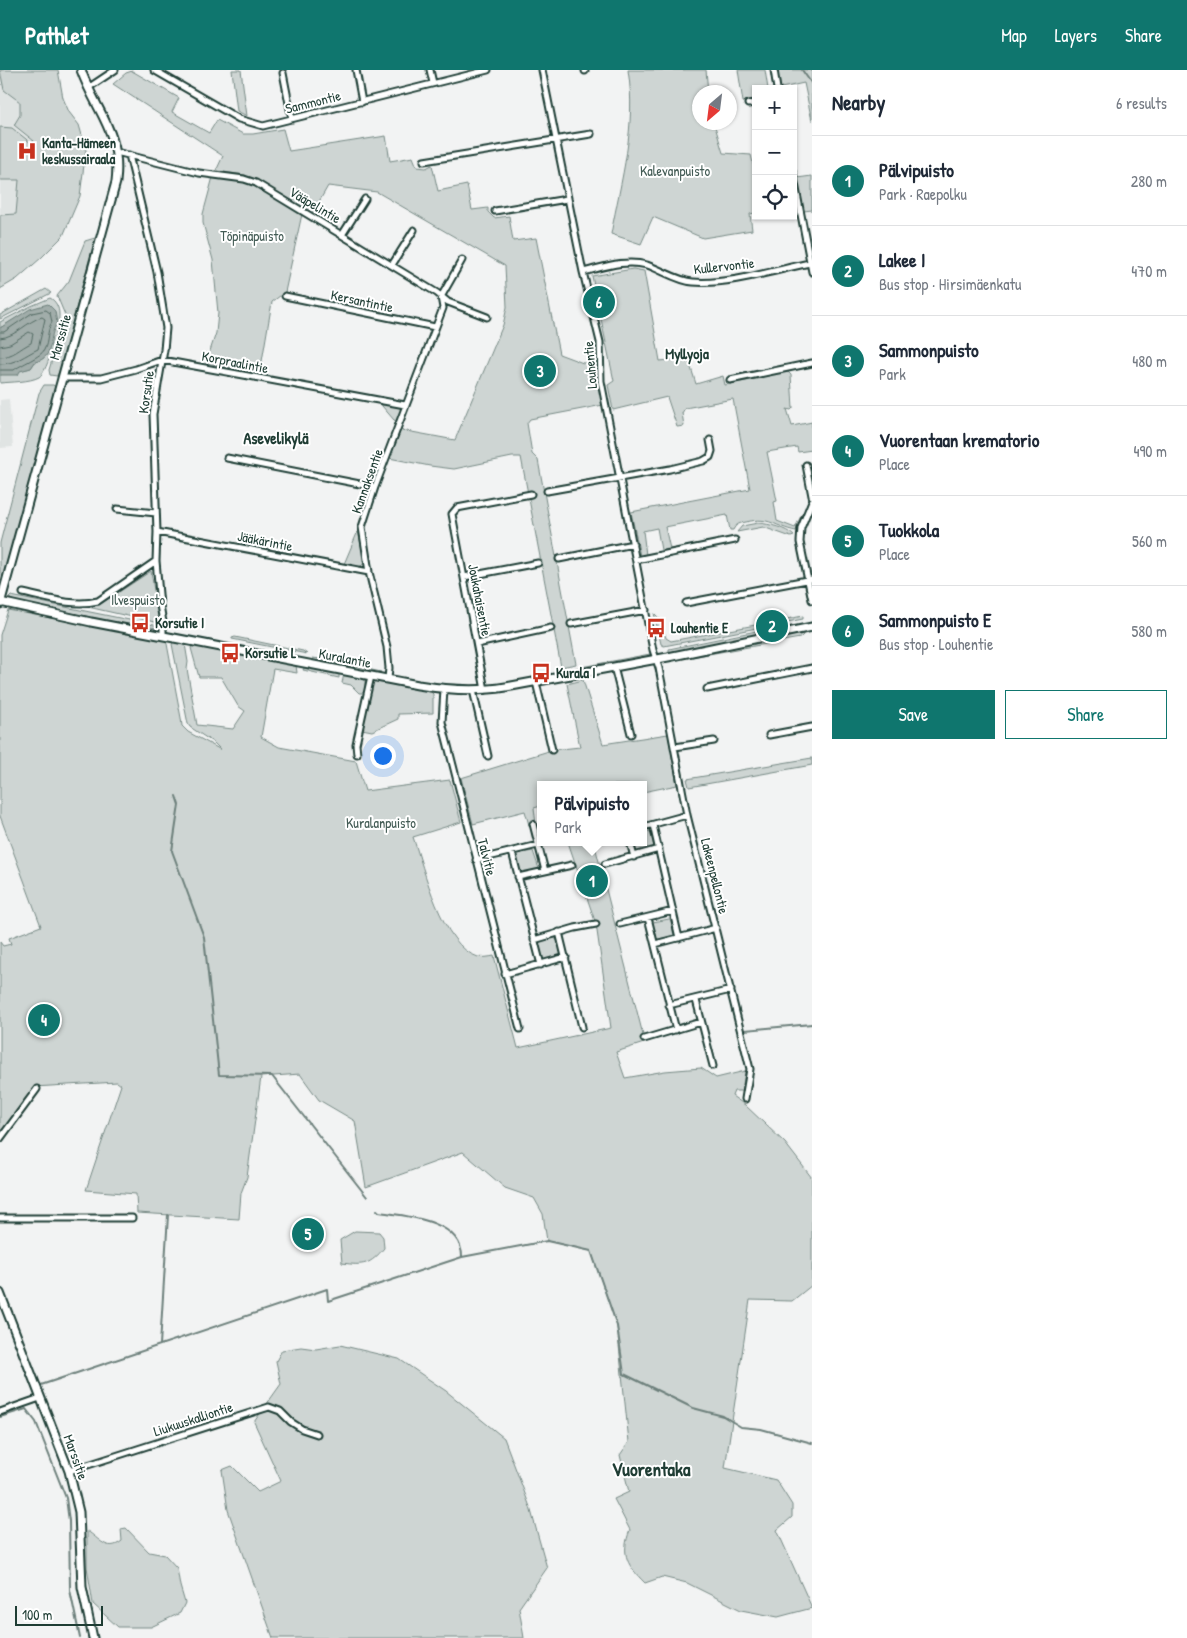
<!DOCTYPE html>
<html lang="en">
<head>
<meta charset="utf-8">
<style>
	:root { --surface:#fff; --page:#f2f2f3; --text:#1f2937; --muted:#747a83; --line:#e0e1e3; --accent:#0f766e }
	body { margin:0; font-family:"Patrick Hand",sans-serif; background:var(--page); color:var(--text) }
	.controls { position:absolute; right:15px; top:15px; display:grid; overflow:hidden; border-radius:0px; box-shadow:0 1px 4px #0004 }
	.controls button { width:45px; height:45px; display:grid; place-items:center; padding:0; border:0; border-bottom:1px solid var(--line); background:var(--surface); color:var(--text); font:25px sans-serif }
	.compass { position:absolute; left:692px; top:15px; width:45px; height:45px; border-radius:50%; background:var(--surface); box-shadow:0 1px 4px #0004; rotate:208deg }
	.scale { position:absolute; left:15px; bottom:12px; width:88px; box-sizing:border-box; padding-left:5px; border:2px solid #1f3d34; border-top:0; font-size:14px; line-height:18px; white-space:nowrap; color:#1f3d34; -webkit-text-stroke:4px #fff; paint-order:stroke }
	.you { position:absolute; left:382px; top:685px; width:18px; height:18px; margin:-12px; border:4px solid #fff; border-radius:50%; background:#1a73e8; box-shadow:0 0 0 8px #1a73e833 }
	.badge { display:grid; place-items:center; width:32px; height:32px; border-radius:50%; background:var(--accent); color:#fff; font-size:16px; font-weight:700 }
	.pin { position:absolute; translate:-50% -50%; border:2px solid #fff; box-shadow:0 1px 5px #0006 }
	.popup { position:absolute; left:537px; top:711px; width:110px; height:65px; box-sizing:border-box; display:grid; place-content:center; border-radius:0px; background:var(--surface); filter:drop-shadow(0 1px 4px #0005); font-size:16px; white-space:nowrap; color:var(--muted) }
	.popup b { font-size:19px; color:var(--text) }
	.popup::after { content:''; position:absolute; left:50%; top:100%; margin-left:-10px; border:10px solid transparent; border-top-color:var(--surface) }
	.list { margin:0; padding:0; list-style:none }
	h2 { display:flex; justify-content:space-between; align-items:center; height:65px; margin:0; padding:0 20px; font-size:21px }
	h2 small { font-size:16px; font-weight:400; color:var(--muted) }
	.list li { display:grid; grid-template-columns:32px 1fr auto; gap:15px; align-items:center; box-sizing:border-box; height:90px; padding:0 20px; border-top:1px solid var(--line) }
	.list b { display:block; font-size:19px; white-space:nowrap }
	.list p { margin:0; font-size:16px; white-space:nowrap; color:var(--muted) }
	.list em { font-size:16px; font-style:normal; color:var(--muted) }
	.actions { display:flex; gap:10px; padding:15px 20px }
	.actions a { flex:1; padding:11px 0; border:1px solid var(--accent); border-radius:0px; text-align:center; font-size:18px; color:var(--accent) }
	.actions .main { background:var(--accent); color:#fff }
	.icon { flex:none; width:28px; height:28px; fill:none; stroke:currentColor; stroke-width:2; stroke-linecap:round; stroke-linejoin:round }
	.map { position:relative; flex:none; width:812px; height:1568px; overflow:hidden }
	header { display:flex; align-items:center; gap:30px; box-sizing:border-box; height:70px; padding:0 25px; background:var(--accent); color:#fff }
	header strong { font-size:24px }
	nav { display:flex; gap:28px; margin-inline-start:auto; font-size:18px }
	main { display:flex }
	aside { flex:1; background:var(--surface) }
	.map>svg:first-child { display:block }
	.built { fill:#e0e4e3 }
	.green { fill:#ced5d3; stroke:#768984 }
	.water { fill:#a1adaa; stroke:#6d807b }
	.lines { fill:none; stroke-linecap:round; stroke-linejoin:round }
	.shore { stroke:#536a63; stroke-width:1 }
	.stream { stroke:#6d807b; stroke-width:2 }
	.street-casing { stroke:#1f3d34; stroke-width:9 }
	.secondary-casing { stroke:#1f3d34; stroke-width:11 }
	.street { stroke:#fff; stroke-width:5 }
	.secondary { stroke:#fff; stroke-width:7 }
	.labels { text-anchor:middle; stroke-width:4; stroke-linejoin:round; paint-order:stroke }
	.street-label { font-size:14px; fill:#1f3d34; stroke:#fff }
	.poi-label { font-size:14px; font-weight:bold; fill:#1f3d34; stroke:#fff; text-anchor:start }
	.park-label { font-size:14px; fill:#425b54; stroke:#fff }
	.neighbourhood-label { font-size:15px; font-weight:bold; fill:#1f3d34; stroke:#fff }
	.quarter-label { font-size:16px; font-weight:bold; fill:#1f3d34; stroke:#fff }
	.district-label { font-size:19px; font-weight:bold; fill:#1f3d34; stroke:#fff }
</style>
</head>
<body>
<header>
<strong>Pathlet</strong>
<nav><a>Map</a><a>Layers</a><a>Share</a></nav>
</header>
<main>
<div class="map">
<svg width="812" height="1568" viewBox="0 0 812 1568">
	<rect width="100%" height="100%" fill="#f2f3f3"/>
	<filter id="ink" filterUnits="userSpaceOnUse"><feTurbulence type="fractalNoise" baseFrequency=".02" numOctaves="2"/><feDisplacementMap in="SourceGraphic" scale="10" xChannelSelector="R" yChannelSelector="G"/><feConvolveMatrix kernelMatrix="1 2 1 2 8 2 1 2 1" color-interpolation-filters="sRGB"/></filter>
	<g filter="url(#ink)">
		<!-- built -->
		<path class="built" d="M 0,4 L 3,7 L 4,20 L 20,31 L 20,45 L 34,71 L 16,145 L 0,145 Z
			M 9,329 L 13,377 L 0,378 L 0,330 Z"/>
		<!-- green -->
		<path class="green" d="M 0,0 L 58,0 L 63,28 L 69,42 L 79,55 L 86,79 L 80,126 L 63,166 L 41,188 L 17,209 L 0,219 L 0,145 L 16,144 L 19,110 L 0,110 L 0,57 L 12,58 L 31,73 L 34,71 L 14,55 L 20,45 L 20,32 L 4,20 Z
			M 232,0 L 241,0 L 247,46 L 237,41 Z
			M 628,0 L 706,0 L 708,22 L 700,22 L 700,52 L 714,53 L 723,83 L 751,85 L 756,106 L 756,143 L 750,144 L 752,160 L 703,168 L 653,147 L 641,174 L 611,164 C 621,110 637,55 628,0 Z
			M 738,0 L 765,0 L 768,19 L 756,19 L 756,29 L 743,32 Z
			M 777,0 L 812,0 L 812,51 L 804,13 L 781,18 Z
			M 132,1 L 179,28 L 172,42 L 209,63 L 217,50 L 243,64 L 253,64 L 283,59 L 289,81 L 386,66 L 390,91 L 413,87 L 417,97 L 426,98 L 432,95 L 438,121 L 467,115 L 472,140 L 488,138 L 488,142 L 494,148 L 509,146 L 513,171 L 536,168 L 559,284 L 583,293 L 595,292 L 603,335 L 530,349 L 527,353 L 532,384 L 538,390 L 576,594 L 561,597 L 521,387 L 512,387 L 454,399 L 430,396 L 389,388 L 401,360 L 455,370 L 503,255 L 507,237 L 505,196 L 377,122 L 328,116 L 312,144 L 245,105 L 216,101 L 223,86 L 113,14 L 126,3 Z
			M 812,106 L 812,140 L 804,141 L 797,108 Z
			M 213,107 L 243,112 L 256,116 L 302,144 L 285,222 L 272,232 L 260,303 L 206,293 L 216,263 L 218,243 L 213,190 L 203,153 L 203,144 Z
			M 95,168 L 60,299 L 57,306 L 50,305 L 49,300 L 65,245 L 57,226 L 69,211 L 85,171 Z
			M 633,199 L 644,201 L 660,291 L 688,288 L 696,314 L 723,306 L 725,315 L 762,308 C 768,302 780,302 788,302 L 791,305 L 793,338 L 791,340 L 787,339 L 792,356 L 812,352 L 812,380 L 798,382 L 797,377 L 767,382 L 777,431 L 774,432 L 777,451 L 795,458 L 802,444 L 796,461 C 775,457 770,446 746,452 C 740,453 736,454 733,460 L 730,460 L 727,445 L 665,457 L 670,479 L 661,480 L 657,458 L 643,461 L 646,485 L 640,486 L 631,442 L 750,419 L 733,329 L 685,338 L 682,343 L 684,356 L 677,357 L 667,327 L 613,340 L 608,315 L 614,311 L 592,206 Z
			M 46,219 L 51,223 L 0,249 L 0,245 Z
			M 50,228 C 56,231 59,238 59,244 C 60,254 48,302 39,307 C 30,312 10,312 0,313 L 0,305 L 31,298 L 35,292 C 51,288 50,275 52,261 L 15,249 L 0,258 L 0,252 L 31,236 Z
			M 44,315 L 53,315 L 56,317 L 3,511 L 0,515 L 0,473 L 39,323 Z
			M 382,332 L 405,335 L 399,352 L 394,350 L 382,336 Z
			M 758,453 C 770,454 786,458 794,466 L 791,467 L 763,457 L 737,462 L 742,456 Z
			M 358,461 L 365,493 L 358,498 L 344,494 Z
			M 151,501 L 159,553 L 88,537 L 99,535 Z
			M 11,526 L 159,556 L 158,558 L 125,554 L 16,532 L 9,528 Z
			M 8,540 L 164,569 L 167,574 L 181,648 L 182,656 L 188,662 L 221,680 L 214,673 L 190,657 L 188,654 L 172,574 L 175,570 L 181,571 L 185,574 L 188,592 L 187,599 L 197,655 L 233,659 L 245,641 L 238,636 L 221,607 L 199,607 L 191,578 L 193,575 L 291,594 L 296,595 L 297,603 L 273,599 L 261,667 L 279,677 L 356,691 L 365,721 L 450,710 L 461,752 L 413,767 C 424,799 442,876 478,887 C 483,888 489,887 494,886 L 518,978 L 611,958 L 596,854 L 568,772 L 594,772 L 644,969 L 644,973 L 616,982 L 625,1008 L 665,1001 L 701,998 L 716,1008 L 745,1001 L 742,1021 L 734,1021 L 732,1026 L 745,1035 L 785,1073 L 812,1108 L 812,1215 L 792,1231 L 750,1230 L 725,1398 L 776,1410 L 792,1435 L 792,1447 L 777,1460 L 812,1538 L 778,1547 L 741,1540 L 687,1513 L 662,1507 L 645,1513 C 628,1496 620,1485 630,1460 L 614,1429 L 629,1422 L 620,1385 L 629,1372 L 617,1256 L 591,1181 L 547,1171 L 543,1144 L 534,1128 L 505,1118 L 463,1082 L 366,1117 L 355,1051 L 319,1030 L 300,1004 L 261,1007 L 247,1107 L 241,1123 L 239,1149 L 137,1143 L 136,1124 L 86,1120 L 121,1015 L 117,1012 L 34,1017 L 0,1063 L 0,872 L 3,876 L 11,874 L 9,868 L 41,856 L 0,746 L 0,565 Z
			M 654,543 L 661,550 L 666,568 L 671,571 L 803,546 L 803,549 L 664,576 L 661,574 Z
			M 771,558 L 771,560 L 758,565 L 671,584 L 669,582 L 669,579 Z
			M 803,562 L 803,565 L 800,568 L 680,589 L 693,584 Z
			M 235,567 L 303,581 L 307,584 L 232,569 L 232,568 Z
			M 650,584 L 645,588 L 576,600 L 576,598 Z
			M 312,588 L 321,589 L 381,602 L 378,604 L 316,592 Z
			M 305,596 L 339,603 L 339,608 L 303,600 Z
			M 344,604 L 361,607 L 365,609 L 365,621 L 363,623 L 359,623 L 351,615 L 342,613 Z
			M 372,610 L 431,622 L 433,624 L 433,643 L 398,644 L 398,649 L 372,661 L 362,659 Z
			M 583,610 L 603,674 L 668,664 L 677,715 L 643,722 L 643,715 L 541,715 L 541,736 L 534,738 L 536,754 L 529,755 L 525,741 L 473,754 L 461,708 L 552,680 L 580,677 L 567,614 Z
			M 812,688 L 812,695 L 689,717 L 687,709 Z
			M 650,761 L 654,777 L 653,779 L 636,782 L 633,772 L 643,772 L 643,762 Z
			M 533,781 L 539,799 L 522,803 L 520,802 L 516,784 Z
			M 669,849 L 671,849 L 674,866 L 658,869 L 655,867 L 652,854 L 653,852 Z
			M 552,867 L 556,869 L 560,876 L 561,885 L 543,891 L 537,872 Z
			M 355,1161 L 379,1162 L 383,1167 L 384,1178 C 370,1195 364,1196 342,1193 L 340,1170 Z
			M 340,1275 L 399,1289 L 446,1321 L 504,1368 L 530,1437 L 547,1498 L 519,1538 L 524,1568 L 273,1568 L 228,1440 L 222,1400 L 232,1396 L 258,1422 L 281,1411 L 254,1352 L 281,1314 L 276,1291 L 282,1280 L 301,1277 L 316,1279 Z
			M 126,1458 L 149,1482 L 165,1485 L 177,1498 L 180,1516 L 185,1533 L 180,1543 L 151,1557 L 118,1557 L 93,1534 L 87,1497 L 87,1461 C 99,1468 107,1483 122,1471 L 121,1459 Z"/>
		<!-- water -->
		<path class="water" d="M 48,234 L 55,241 L 57,253 C 47,268 56,287 35,292 L 31,298 L 20,301 L 18,305 L 0,305 L 0,258 L 30,239 Z"/>
		<g class="lines">
			<!-- shore -->
			<path class="shore" d="M 0,262 L 4,262 L 32,243 L 46,240 L 50,243 L 52,252 C 46,262 49,271 44,280 C 42,286 20,295 14,300 L 0,300
				M 0,268 C 16,267 27,251 42,247 L 45,249 L 38,279 C 25,285 16,294 0,294
				M 0,276 L 10,274 L 29,262 L 33,264 L 31,273 C 20,278 13,287 0,287"/>
			<!-- stream -->
			<path class="stream" d="M 802,0 L 812,14
				M 176,726 L 179,735 L 172,781 L 204,867 L 219,1005 L 272,1006 L 367,1127
				M 745,960 L 812,954
				M 377,1140 L 379,1142 C 406,1146 462,1150 462,1187 L 547,1171 L 591,1181 L 617,1256 L 624,1304 L 693,1338 L 723,1346 L 741,1357 L 761,1359 L 812,1373
				M 160,1275 L 168,1145
				M 41,1315 L 327,1219 L 328,1231 L 462,1187
				M 0,1347 L 26,1339 L 36,1352 L 66,1428 L 69,1451 L 70,1520 L 80,1568"/>
			<defs>
				<path id="street" d="M 154,0 L 239,49 L 263,56 L 488,0
					M 356,0 L 362,32
					M 430,0 L 433,13
					M 542,0 L 583,202 L 600,272 L 601,311 L 653,580 L 659,598 L 687,745 L 750,999 L 745,1029
					M 585,0 L 585,1
					M 774,0 L 777,19
					M 283,3 L 292,49
					M 88,18 L 115,0
					M 748,34 L 756,33
					M 116,82 L 199,103 L 244,109 L 256,113 L 437,223 L 448,232 L 487,247
					M 129,85 L 157,202 L 166,258 L 164,280 L 153,344 L 157,462 L 156,491 L 160,535 L 163,552 L 163,565
					M 424,91 L 591,64
					M 793,103 L 812,202
					M 495,141 L 567,129
					M 342,165 L 365,129
					M 392,195 L 414,160
					M 583,202 C 604,197 625,189 647,195 C 662,200 678,211 693,212 C 729,215 775,200 810,193
					M 285,226 L 435,257
					M 62,308 L 101,308 L 136,299 L 162,290 L 405,335
					M 730,310 L 812,293
					M 227,388 L 375,417
					M 806,395 L 812,426
					M 547,421 L 670,399 L 703,391 L 710,387 L 712,381 L 710,370
					M 812,431 L 801,458 L 800,472 L 812,530
					M 117,439 L 156,443
					M 157,462 L 369,502
					M 559,489 L 633,474
					M 636,490 L 735,470
					M 464,507 L 538,493
					M 23,523 C 47,528 73,537 98,531 L 156,491
					M 686,533 L 812,509
					M 571,554 L 646,540
					M 477,574 L 551,558
					M 614,597 L 631,664
					M 388,609 L 389,598 L 387,577 L 369,502 L 362,457 L 375,417 L 443,238 L 441,227 L 462,190
					M 536,612 L 552,680
					M 444,619 L 442,652 L 520,959
					M 707,619 L 812,598
					M 473,620 L 488,686
					M 485,620 L 452,444 L 457,438 L 531,424
					M 769,665 L 812,657
					M 675,677 L 714,671
					M 357,684 L 356,674 L 371,606
					M 533,754 L 545,801
					M 653,755 L 679,868
					M 643,757 L 687,745
					M 630,772 L 634,787
					M 512,782 L 541,895
					M 476,790 L 538,775
					M 605,794 L 659,779
					M 518,807 L 572,795
					M 648,848 L 676,960
					M 620,854 L 673,841
					M 559,862 L 582,957
					M 534,870 L 575,858 L 596,854
					M 655,874 L 716,858
					M 505,904 L 566,887
					M 696,930 L 713,996
					M 669,935 L 731,920
					M 644,969 L 701,952
					M 0,1069 L 37,1019
					M 0,1148 L 132,1148
					M 0,1342 L 40,1328
					M 69,1401 L 269,1337 L 280,1341 L 291,1352 L 302,1359 L 317,1364"/>
				<path id="secondary" d="M 0,532 L 91,552 L 418,615 C 448,620 476,622 506,617 L 668,587 L 812,557
					M 0,534 L 116,112 C 122,63 96,42 81,0
					M 0,1223 L 69,1401 L 79,1442 L 82,1517 L 93,1568"/>
			</defs>
			<!-- street casing -->
			<use href="#street" class="street-casing"/>
			<!-- secondary casing -->
			<use href="#secondary" class="secondary-casing"/>
			<!-- street -->
			<use href="#street" class="street"/>
			<!-- secondary -->
			<use href="#secondary" class="secondary"/>
		</g>
	</g>
	<!-- icons -->
	<defs>
		<symbol id="hospital-bare" viewBox="-9 -9 18 18"><path d="M-5-5h3v3.5h4V-5h3V5h-3V1.5h-4V5h-3Z" fill="#c8321e" stroke="#fff" stroke-width="2.5" paint-order="stroke"/></symbol>
		<symbol id="bus-bare" viewBox="-9 -9 18 18"><path d="M-5-6H5V4H4V6H2V4H-2V6H-4V4H-5ZM-3.5-4V0h7V-4ZM-3.5 1.2v1.5H-2V1.2ZM2 1.2v1.5H3.5V1.2Z" fill="#c8321e" stroke="#fff" stroke-width="2.5" paint-order="stroke"/></symbol>
	</defs>
	<g fill-rule="evenodd">
		<use href="#hospital-bare" x="13" y="67" width="28" height="28"/>
		<use href="#bus-bare" x="126" y="539" width="28" height="28"/>
		<use href="#bus-bare" x="642" y="544" width="28" height="28"/>
		<use href="#bus-bare" x="216" y="569" width="28" height="28"/>
		<use href="#bus-bare" x="527" y="589" width="28" height="28"/>
	</g>
	<g class="labels">
		<!-- street labels -->
		<g class="street-label">
			<text transform="translate(313 32) rotate(-14)" y="5">Sammontie</text>
			<text transform="translate(315 135) rotate(31)" y="5">Vääpelintie</text>
			<text transform="translate(724 196) rotate(-6)" y="5">Kullervontie</text>
			<text transform="translate(362 231) rotate(12)" y="5">Kersantintie</text>
			<text transform="translate(60 267) rotate(-74)" y="5">Marssitie</text>
			<text transform="translate(235 292) rotate(11)" y="5">Korpraalintie</text>
			<text transform="translate(590 295) rotate(-95)" y="5">Louhentie</text>
			<text transform="translate(146 322) rotate(-82)" y="5">Korsutie</text>
			<text transform="translate(367 411) rotate(-70)" y="5">Kannaksentie</text>
			<text transform="translate(265 471) rotate(11)" y="5">Jääkärintie</text>
			<text transform="translate(480 530) rotate(79)" y="5">Joukahaisentie</text>
			<text transform="translate(345 588) rotate(11)" y="5">Kuralantie</text>
			<text transform="translate(487 787) rotate(76)" y="5">Talvitie</text>
			<text transform="translate(715 806) rotate(76)" y="5">Lakeenpellontie</text>
			<text transform="translate(193 1349) rotate(-18)" y="5">Liukuuskalliontie</text>
			<text transform="translate(76 1387) rotate(70)" y="5">Marssitie</text>
		</g>
		<!-- poi labels -->
		<g class="poi-label">
			<text x="42" y="78">Kanta-Hämeen<tspan x="42" dy="16">keskussairaala</tspan></text>
			<text x="155" y="558">Korsutie I</text>
			<text x="671" y="563">Louhentie E</text>
			<text x="245" y="588">Korsutie L</text>
			<text x="556" y="608">Kurala I</text>
		</g>
		<!-- park labels -->
		<g class="park-label">
			<text x="675" y="106">Kalevanpuisto</text>
			<text x="252" y="171">Töpinäpuisto</text>
			<text x="138" y="535">Ilvespuisto</text>
			<text x="381" y="758">Kuralanpuisto</text>
		</g>
		<!-- neighbourhood labels -->
		<g class="neighbourhood-label">
			<text x="687" y="289">Myllyoja</text>
		</g>
		<!-- quarter labels -->
		<g class="quarter-label">
			<text x="276" y="374">Asevelikylä</text>
		</g>
		<!-- district labels -->
		<g class="district-label">
			<text x="651" y="1406">Vuorentaka</text>
		</g>
	</g>
</svg>
<div class="controls">
<button>+</button>
<button>−</button>
<button><svg class="icon" aria-label="locate" viewBox="0 0 24 24"><circle cx="12" cy="12" r="6"/><path d="M12 2v4M12 18v4M2 12h4M18 12h4"/></svg></button>
</div>
<svg class="compass" viewBox="-18 -18 36 36"><path d="M0-13l5 13h-10z" fill="#e53935"/><path d="M0 13l5-13h-10z" fill="#747a83"/></svg>
<div class="scale">100 m</div>
<div class="you"></div>
<div class="pin badge" style="left:592px;top:811px">1</div>
<div class="popup"><b>Pälvipuisto</b>Park</div>
<div class="pin badge" style="left:772px;top:556px">2</div>
<div class="pin badge" style="left:540px;top:301px">3</div>
<div class="pin badge" style="left:44px;top:950px">4</div>
<div class="pin badge" style="left:308px;top:1164px">5</div>
<div class="pin badge" style="left:599px;top:232px">6</div>
</div>
<aside>
<h2>Nearby<small>6 results</small></h2>
<ul class="list">
<li><span class="badge">1</span><div><b>Pälvipuisto</b><p>Park · Raepolku</p></div><em>280 m</em></li>
<li><span class="badge">2</span><div><b>Lakee I</b><p>Bus stop · Hirsimäenkatu</p></div><em>470 m</em></li>
<li><span class="badge">3</span><div><b>Sammonpuisto</b><p>Park</p></div><em>480 m</em></li>
<li><span class="badge">4</span><div><b>Vuorentaan krematorio</b><p>Place</p></div><em>490 m</em></li>
<li><span class="badge">5</span><div><b>Tuokkola</b><p>Place</p></div><em>560 m</em></li>
<li><span class="badge">6</span><div><b>Sammonpuisto E</b><p>Bus stop · Louhentie</p></div><em>580 m</em></li>
</ul>
<div class="actions"><a class="main">Save</a><a>Share</a></div>
</aside>
</main>
</body>
</html>
